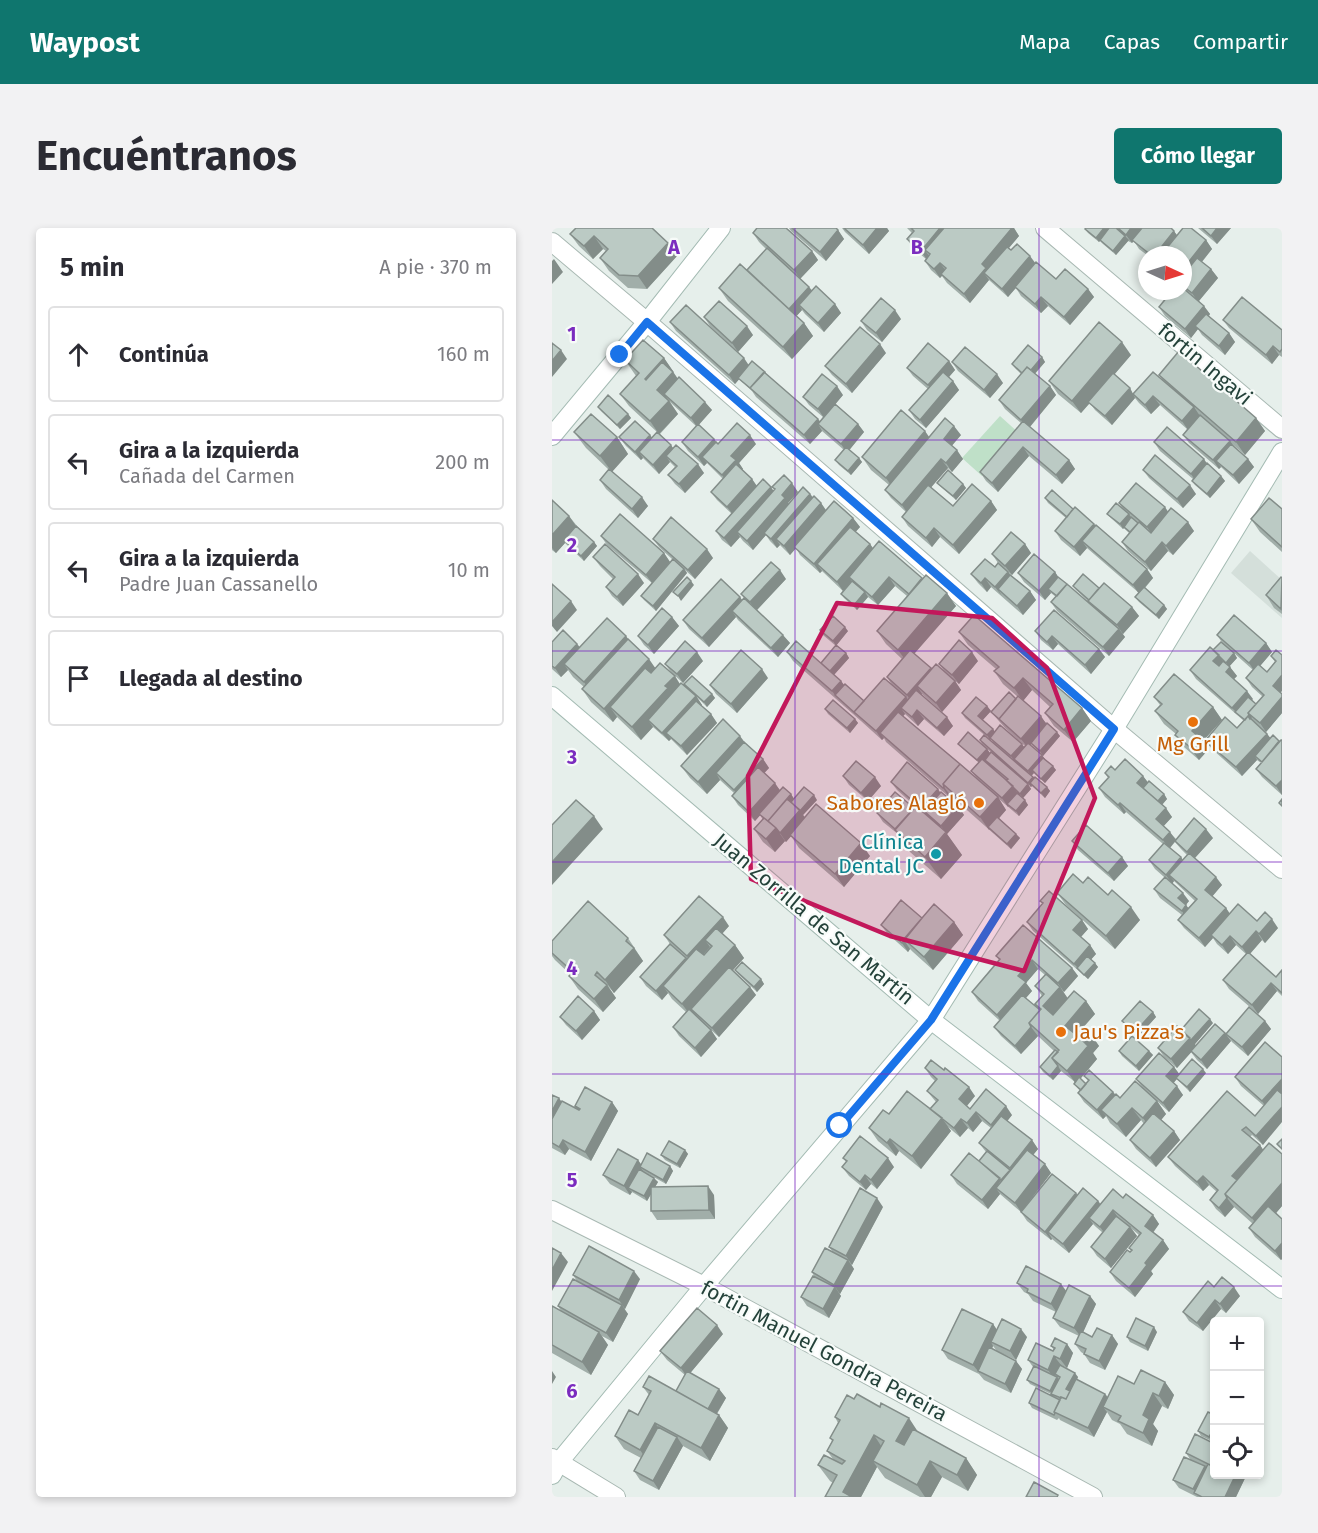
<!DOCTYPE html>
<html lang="es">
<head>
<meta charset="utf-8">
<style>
	:root { --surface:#fff; --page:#f2f2f3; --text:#2b2b33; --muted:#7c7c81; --line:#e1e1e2; --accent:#0f766e }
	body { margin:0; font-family:"Fira Sans",sans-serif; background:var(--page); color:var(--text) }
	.controls { position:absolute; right:18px; bottom:18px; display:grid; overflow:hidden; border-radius:6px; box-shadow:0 3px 9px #0003 }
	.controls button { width:54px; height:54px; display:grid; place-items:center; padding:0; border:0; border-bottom:2px solid var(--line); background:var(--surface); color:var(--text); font:30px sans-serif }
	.compass { position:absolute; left:586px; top:18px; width:54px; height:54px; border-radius:50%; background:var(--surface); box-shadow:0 3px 9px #0003; rotate:94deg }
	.stop { position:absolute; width:18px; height:18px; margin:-14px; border:4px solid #1a73e8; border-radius:50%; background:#fff }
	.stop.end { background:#1a73e8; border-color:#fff; box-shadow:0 2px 6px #0008 }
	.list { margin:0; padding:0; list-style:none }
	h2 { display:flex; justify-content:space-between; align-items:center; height:78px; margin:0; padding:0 24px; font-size:26px }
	h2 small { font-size:20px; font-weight:400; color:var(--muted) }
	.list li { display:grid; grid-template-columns:39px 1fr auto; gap:18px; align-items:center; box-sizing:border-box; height:96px; margin:0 12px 12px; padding:0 12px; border:2px solid var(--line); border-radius:6px }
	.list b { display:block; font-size:22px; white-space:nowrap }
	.list p { margin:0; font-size:20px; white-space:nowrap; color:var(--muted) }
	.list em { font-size:20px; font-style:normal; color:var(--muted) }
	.icon { flex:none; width:33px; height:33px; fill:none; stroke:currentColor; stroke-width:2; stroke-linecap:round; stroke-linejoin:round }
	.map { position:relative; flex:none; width:730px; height:1269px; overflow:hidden; border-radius:6px }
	header { display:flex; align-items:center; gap:36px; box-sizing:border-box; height:84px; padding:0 30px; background:var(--accent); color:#fff }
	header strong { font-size:28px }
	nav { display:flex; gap:33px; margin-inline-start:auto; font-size:21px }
	.intro { display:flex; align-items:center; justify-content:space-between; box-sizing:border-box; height:144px; padding:0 36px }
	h1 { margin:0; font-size:42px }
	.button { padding:15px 27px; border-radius:6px; background:var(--accent); color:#fff; font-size:21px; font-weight:700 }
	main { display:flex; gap:36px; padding:0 36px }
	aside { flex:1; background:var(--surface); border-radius:6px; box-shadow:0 3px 9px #0003 }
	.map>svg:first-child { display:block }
	.built { fill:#d4dfda }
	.pitch { fill:#bfe0c8 }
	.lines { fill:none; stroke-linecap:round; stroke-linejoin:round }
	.street-casing { stroke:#a8b8b2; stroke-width:20 }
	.secondary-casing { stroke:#a4bbb3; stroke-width:20 }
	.street { stroke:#fff; stroke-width:18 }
	.secondary { stroke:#fff; stroke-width:18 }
	.wall { fill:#a1aea9; fill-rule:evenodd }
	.shaded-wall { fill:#838d89 }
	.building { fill:#bbcac4; stroke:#838d89; stroke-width:1.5 }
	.route { stroke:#1a73e8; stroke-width:8 }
	.marked { fill:#c2185b; fill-opacity:0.2; stroke:#c2185b; stroke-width:4.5; stroke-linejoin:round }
	.grid { fill:none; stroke:#7b2cbf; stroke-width:1.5; stroke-opacity:0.55 }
	.food-dot { fill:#e8710a; stroke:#f7fbf9; stroke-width:2 }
	.culture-dot { fill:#0f9aa8; stroke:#f7fbf9; stroke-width:2 }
	.labels { text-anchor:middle; stroke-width:4.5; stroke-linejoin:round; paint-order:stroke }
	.street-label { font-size:21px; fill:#24423a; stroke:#f7fbf9 }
	.food-label { font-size:21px; fill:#c56008; stroke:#f7fbf9 }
	.culture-label { font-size:21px; fill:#0d838f; stroke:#f7fbf9; text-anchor:end }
	.grid-label { font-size:20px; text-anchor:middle; font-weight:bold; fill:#7b2cbf; stroke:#f7fbf9; stroke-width:4.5; stroke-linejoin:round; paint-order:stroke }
</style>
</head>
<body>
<header>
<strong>Waypost</strong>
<nav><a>Mapa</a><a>Capas</a><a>Compartir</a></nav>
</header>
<div class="intro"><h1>Encuéntranos</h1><a class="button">Cómo llegar</a></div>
<main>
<aside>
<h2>5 min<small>A pie · 370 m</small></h2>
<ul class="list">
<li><svg class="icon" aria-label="ahead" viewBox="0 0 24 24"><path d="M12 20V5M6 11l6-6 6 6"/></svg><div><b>Continúa</b></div><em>160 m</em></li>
<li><svg class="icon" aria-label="left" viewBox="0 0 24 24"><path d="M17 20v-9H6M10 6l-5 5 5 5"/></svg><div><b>Gira a la izquierda</b><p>Cañada del Carmen</p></div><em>200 m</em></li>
<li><svg class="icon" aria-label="left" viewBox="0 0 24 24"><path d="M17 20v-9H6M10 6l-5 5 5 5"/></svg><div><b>Gira a la izquierda</b><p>Padre Juan Cassanello</p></div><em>10 m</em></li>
<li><svg class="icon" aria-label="arrive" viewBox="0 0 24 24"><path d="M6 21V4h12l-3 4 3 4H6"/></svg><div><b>Llegada al destino</b></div></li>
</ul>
</aside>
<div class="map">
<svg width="730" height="1269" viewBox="0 0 730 1269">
	<rect width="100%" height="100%" fill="#e6efeb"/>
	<!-- built -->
	<path class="built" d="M 698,323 L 730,352 L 730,390 L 679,345 Z"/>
	<!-- pitch -->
	<path class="pitch" d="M 448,188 L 468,206 L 430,248 L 410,230 Z"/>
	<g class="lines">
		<defs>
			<path id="street" d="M 493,0 L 730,201
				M 0,14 L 95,94 L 562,501 L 730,641
				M 0,982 L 152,1058 L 541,1269
				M 0,1230 L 64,1269"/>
			<path id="secondary" d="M 0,208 L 95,94 L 169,0
				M 0,468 L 379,792 L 730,1061
				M 0,1247 L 7,1234 L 152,1058 L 379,792 L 562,501 L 730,224"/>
		</defs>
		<!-- street casing -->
		<use href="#street" class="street-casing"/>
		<!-- secondary casing -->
		<use href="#secondary" class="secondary-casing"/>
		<!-- street -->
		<use href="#street" class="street"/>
		<!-- secondary -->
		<use href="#secondary" class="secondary"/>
	</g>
	<!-- wall -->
	<path class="wall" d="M 24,0 L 125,28 L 95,61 L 76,60 L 57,43 L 48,30 L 54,23 L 51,21 L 41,31 L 27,18 L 18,6 Z
		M 237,0 L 286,2 L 292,11 L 274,33 L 239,3 Z
		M 290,0 L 335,0 L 337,3 L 317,26 L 293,4 Z
		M 355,0 L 462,0 L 467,8 L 457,20 L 459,22 L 483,35 L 504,51 L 536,61 L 542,69 L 518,97 L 496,78 L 489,85 L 469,68 L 464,60 L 456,69 L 437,52 L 418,75 L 395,55 L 390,48 L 388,50 L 379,42 L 373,33 L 374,31 L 361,20 L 355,11 L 360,5 Z
		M 534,0 L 619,0 L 625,7 L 654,12 L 660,21 L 650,34 L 659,41 L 666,50 L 647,73 L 658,86 L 657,88 L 677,105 L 683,114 L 673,127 L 650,107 L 646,101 L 639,110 L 613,88 L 607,79 L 631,63 L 631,27 L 595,27 L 587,21 L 582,13 L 580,15 L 576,13 L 564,27 L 551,16 L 548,13 L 547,14 L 536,5 L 533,1 Z
		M 646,0 L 679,0 L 665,16 Z
		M 201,5 L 260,23 L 266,32 L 248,51 L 260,62 L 283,76 L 289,85 L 272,104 L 253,86 L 250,82 L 244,88 L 252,95 L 261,108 L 240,131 L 176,73 L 167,60 L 195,42 L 214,21 L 207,14 Z
		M 152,89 L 201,107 L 186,124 L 158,98 Z
		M 349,91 L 330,114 L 315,102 L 309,93 Z
		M 671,92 L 730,102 L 730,129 L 727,127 L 720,136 L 677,100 Z
		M 118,94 L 197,137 L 213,144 L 215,147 L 268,193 L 271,189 L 257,177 L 251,169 L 291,167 L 283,176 L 306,196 L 312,204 L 297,222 L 307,230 L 310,234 L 299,247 L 287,237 L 283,232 L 292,222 L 270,203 L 258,216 L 204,169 L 200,163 L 187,151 L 183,156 L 124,103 Z
		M 334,125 L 300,165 L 280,147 L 273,138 Z
		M 579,127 L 562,147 L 578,160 L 581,166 L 610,151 L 607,147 L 704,190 L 713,203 L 693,227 L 679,215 L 681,218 L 696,231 L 702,239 L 687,256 L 669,239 L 667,241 L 637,215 L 631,207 L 635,201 L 608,177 L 599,186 L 587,175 L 583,170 L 560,197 L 543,182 L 538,175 L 529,185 L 506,166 L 497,153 Z
		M 490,129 L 493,134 L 483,146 L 498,158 L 504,167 L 478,199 L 517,232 L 523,241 L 510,256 L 477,228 L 446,264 L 434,253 L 428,244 L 469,195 L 453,181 L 447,172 L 469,146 L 463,140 L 460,136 Z
		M 112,130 L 126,151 L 160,182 L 146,197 L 165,214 L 166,216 L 204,216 L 187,235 L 191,241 L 190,242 L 200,251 L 205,258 L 222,263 L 223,262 L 220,259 L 246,264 L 236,275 L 237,276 L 258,266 L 261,269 L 269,275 L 274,282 L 301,290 L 308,299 L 303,304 L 318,316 L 321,320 L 370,350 L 404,378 L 362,426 L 380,441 L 393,444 L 387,436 L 426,433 L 407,456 L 403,453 L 409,462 L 390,484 L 370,466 L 369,467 L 401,498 L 392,508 L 372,491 L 366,498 L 353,486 L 351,488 L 424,549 L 419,543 L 427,535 L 410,520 L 406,516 L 430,516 L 428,512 L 441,514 L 439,511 L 438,512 L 413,490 L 410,485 L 435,478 L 439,483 L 430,492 L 443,504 L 472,519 L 473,518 L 453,500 L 439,484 L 464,471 L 466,469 L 451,456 L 442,443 L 444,441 L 416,417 L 407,404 L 530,480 L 539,493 L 521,514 L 502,498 L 493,485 L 498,479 L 480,462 L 471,473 L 508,508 L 491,528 L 479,516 L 478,517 L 504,542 L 493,555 L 482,545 L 479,548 L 482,551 L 495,559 L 498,563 L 493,570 L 480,558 L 479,559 L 476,556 L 479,561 L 471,570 L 476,577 L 467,588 L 447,571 L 454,582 L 447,590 L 468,610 L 459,621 L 398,567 L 397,569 L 334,514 L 332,510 L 330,512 L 309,493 L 241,433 L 235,424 L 269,435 L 284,418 L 271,407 L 268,402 L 296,403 L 284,417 L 294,425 L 297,430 L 282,447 L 289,453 L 292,457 L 312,473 L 340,457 L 335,449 L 350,431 L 334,416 L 325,403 L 355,368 L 343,358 L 326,377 L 316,369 L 305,382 L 292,370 L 289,366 L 291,363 L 270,343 L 268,345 L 248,327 L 244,320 L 238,327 L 228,317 L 225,320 L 218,313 L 214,307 L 201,322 L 191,313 L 188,309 L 179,319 L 170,312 L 164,303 L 180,286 L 165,272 L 159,264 L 171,251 L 155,235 L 152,238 L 136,223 L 130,214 L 144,198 L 118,174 L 126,186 L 108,206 L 121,220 L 152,245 L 133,265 L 123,256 L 116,247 L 123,239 L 118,234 L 107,246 L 91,230 L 89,232 L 74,218 L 67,209 L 98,207 L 100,210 L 105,204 L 77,178 L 68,166 L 84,148 L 73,132 ZM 435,521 L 439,524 L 433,532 L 436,536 L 454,552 L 432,533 L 438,525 Z
		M 397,133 L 403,142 L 397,149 L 401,153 L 407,162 L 374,200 L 363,191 L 357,182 L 376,161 L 361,148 L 355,140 Z
		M 400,134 L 451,155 L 438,170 L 406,143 Z
		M 46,179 L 76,186 L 79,190 L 68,201 L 49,183 Z
		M 22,204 L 65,209 L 76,226 L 60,243 L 96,278 L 86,290 L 54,261 L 48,252 L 57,242 L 34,220 Z
		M 409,207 L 399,218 L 411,231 L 400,244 L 396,240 L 379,259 L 401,278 L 439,273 L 445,282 L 407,326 L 388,309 L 380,319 L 356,298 L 350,289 L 354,284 L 339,270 L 333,262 L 337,257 L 319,242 L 310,229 L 377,209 Z
		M 602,214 L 655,235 L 669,248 L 673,253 L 658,270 L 643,257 L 640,253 L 641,251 L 608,223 Z
		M 591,242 L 644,266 L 631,280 L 597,250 Z
		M 385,255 L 411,256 L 414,260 L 404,272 L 389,259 Z
		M 493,270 L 521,281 L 542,296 L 543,298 L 595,341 L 601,350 L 593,360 L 612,377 L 615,381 L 607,391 L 587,374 L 583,369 L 587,365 L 535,320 L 528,328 L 509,312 L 503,303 L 514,290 L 496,275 Z
		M 0,272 L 17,288 L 25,298 L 42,314 L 45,318 L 32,333 L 13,315 L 4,325 L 0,322 Z
		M 567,275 L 616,284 L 642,303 L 621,327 L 616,323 L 599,343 L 576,323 L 570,314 L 577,305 L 572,300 L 571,301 L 559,290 L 555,286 L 572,283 Z
		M 730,281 L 730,324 L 708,304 L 699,291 Z
		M 49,308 L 112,325 L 118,334 L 120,331 L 107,319 L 101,311 L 161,330 L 143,351 L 133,342 L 135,345 L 104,383 L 92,372 L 89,368 L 100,355 L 55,317 Z
		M 473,316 L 479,325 L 460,347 L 457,345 L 478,363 L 484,372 L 471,387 L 439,359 L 435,364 L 426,355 L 419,346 L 443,339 L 446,335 L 440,326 Z
		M 41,329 L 92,355 L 71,378 L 60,368 L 54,359 L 61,351 L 48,338 Z
		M 503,344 L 506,349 L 540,377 L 524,362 L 521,358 L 547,360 L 580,379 L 587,388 L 571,406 L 570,405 L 573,409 L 557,428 L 505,383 L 499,374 L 504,369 L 499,365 L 493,372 L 472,354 L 466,345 Z
		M 730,350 L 730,386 L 722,380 L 714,367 Z
		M 234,351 L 205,382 L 238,415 L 226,429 L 186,392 L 184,389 L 157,419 L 137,401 L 131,392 L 188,369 L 190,372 L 193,371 L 189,366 Z
		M 120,389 L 127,398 L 102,426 L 92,417 L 86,408 Z
		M 483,403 L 547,421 L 553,429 L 539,446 L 506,416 L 501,422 L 489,412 Z
		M 665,407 L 714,415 L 720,424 L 708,438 L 715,444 L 723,434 L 719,428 L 730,427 L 730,463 L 728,464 L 730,466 L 730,485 L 714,504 L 718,510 L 727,513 L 730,512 L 730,567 L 710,549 L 704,541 L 709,535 L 705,532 L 690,548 L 660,521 L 653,513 L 685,500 L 692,493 L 644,451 L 638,442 L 661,422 L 671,416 ZM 682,425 L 701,442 L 694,450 L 700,459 L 711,469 L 704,476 L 682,451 L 685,448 L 677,438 L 685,430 Z
		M 0,414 L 25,416 L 28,419 L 80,415 L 103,440 L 128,456 L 134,459 L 160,466 L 163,470 L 155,479 L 145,469 L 150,477 L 149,477 L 159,486 L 165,495 L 135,527 L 119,511 L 117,513 L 101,499 L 89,512 L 65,489 L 61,494 L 39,474 L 30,461 L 32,459 L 21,449 L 16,442 L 9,449 L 0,441 Z
		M 151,433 L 131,455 L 119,444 L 113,436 Z
		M 216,450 L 185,485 L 164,466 L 158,457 Z
		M 602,469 L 661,479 L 670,492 L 650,514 L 656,522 L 647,532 L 632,519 L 624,506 L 612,496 L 603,483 L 608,477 Z
		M 273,481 L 303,491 L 306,495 L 298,505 L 276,486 Z
		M 193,515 L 211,531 L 217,540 L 212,545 L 228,562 L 239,566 L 242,571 L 265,572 L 251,587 L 253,589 L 318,628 L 292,659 L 247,620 L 239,608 L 234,614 L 233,613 L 223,624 L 211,614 L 202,601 L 211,592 L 208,587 L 203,593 L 186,577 L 180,568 L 182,565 L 168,552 L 155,566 L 138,550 L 129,538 Z
		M 563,542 L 591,548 L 596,555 L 612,566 L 615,571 L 610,577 L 620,589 L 611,598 L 624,611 L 661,610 L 643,630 L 670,657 L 660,668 L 674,680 L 678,686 L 726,700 L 713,715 L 710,712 L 698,726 L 724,749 L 730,742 L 730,768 L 725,763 L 706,786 L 677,761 L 671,752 L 694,726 L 684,717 L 676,726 L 665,716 L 661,710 L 653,719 L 632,700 L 626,692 L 630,687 L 608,670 L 602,661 L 637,673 L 634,677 L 636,680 L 643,673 L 622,653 L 620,656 L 603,641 L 597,632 L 611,616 L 574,584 L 572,586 L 553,569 L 547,560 L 556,550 L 553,545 ZM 623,614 L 629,621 L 635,627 L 631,632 L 618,620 Z
		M 291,548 L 329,558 L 316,573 L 297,557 Z
		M 339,554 L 388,565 L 406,578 L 412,587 L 395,606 L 410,627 L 389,651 L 358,624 L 346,606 L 331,594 L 325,585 L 362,580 L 363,578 L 345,562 Z
		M 520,613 L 570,629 L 576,638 L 562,653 L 526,622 Z
		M 531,655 L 556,667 L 588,692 L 563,721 L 514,677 L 505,665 Z
		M 488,673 L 530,692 L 536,701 L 529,709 L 538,717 L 544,726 L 539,731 L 546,739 L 536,751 L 481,703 L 475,694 L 491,676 Z
		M 370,690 L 402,694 L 411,707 L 381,742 L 361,724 L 358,721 L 356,724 L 335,705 L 329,697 Z
		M 177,698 L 170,706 L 183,717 L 192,730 L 181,742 L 198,759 L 204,767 L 167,809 L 159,802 L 165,811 L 149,829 L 127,808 L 121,799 L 134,784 L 120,771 L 116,765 L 110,772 L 94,758 L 88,749 L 135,731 L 118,716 L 112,707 Z
		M 76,710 L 91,733 L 62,765 L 56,758 L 64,770 L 51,784 L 26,761 L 17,748 L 19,747 L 3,732 L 0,728 L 0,725 Z
		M 444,728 L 520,740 L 526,748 L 512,764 L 510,762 L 515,770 L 534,773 L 543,786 L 531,799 L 538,805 L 547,818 L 541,825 L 545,831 L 528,851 L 534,856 L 536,853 L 532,848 L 561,864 L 563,866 L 568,870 L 590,859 L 584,851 L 622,839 L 627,846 L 654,845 L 638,864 L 625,851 L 621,855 L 631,867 L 617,884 L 605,873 L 614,886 L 609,892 L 622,903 L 628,912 L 604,939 L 584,921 L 578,912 L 592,896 L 589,892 L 574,909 L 558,895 L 554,888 L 551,891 L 532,874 L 526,865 L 528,863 L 522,856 L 523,854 L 509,843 L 501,852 L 491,844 L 488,839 L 502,823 L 486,808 L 469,826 L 449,808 L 442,799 L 448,793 L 426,773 L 420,764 L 447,732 ZM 486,741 L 493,747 L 483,758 L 490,768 L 483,776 L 485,780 L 474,770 L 480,763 L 474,755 Z
		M 183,742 L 209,751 L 212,756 L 205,764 L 186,746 Z
		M 42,783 L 48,792 L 30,812 L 14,797 L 8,789 Z
		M 601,784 L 604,789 L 586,809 L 573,797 L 570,793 Z
		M 713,793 L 719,801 L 696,828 L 680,814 L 674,806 Z
		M 661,795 L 643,816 L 644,818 L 673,805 L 679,813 L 655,841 L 645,832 L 639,824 L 625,840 L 612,829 L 606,820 L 629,802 Z
		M 567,823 L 597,823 L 601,827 L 587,843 L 570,828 Z
		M 730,829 L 711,917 L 700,907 L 698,909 L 708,917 L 711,922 L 730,926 L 730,978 L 724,985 L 730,991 L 730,1031 L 729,1032 L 703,1009 L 697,1000 L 701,996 L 682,979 L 673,989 L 664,981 L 658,972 L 665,964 L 657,957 L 651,963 L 623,938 L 616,929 L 703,888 L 712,878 L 689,858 L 683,849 Z
		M 373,840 L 423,868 L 415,878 L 418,881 L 460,887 L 455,893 L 480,912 L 486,921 L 481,927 L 493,936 L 499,945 L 469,984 L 448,966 L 436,981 L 405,956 L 399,947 L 427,933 L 434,924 L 427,915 L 439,900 L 430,893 L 421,904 L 416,900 L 408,909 L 395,898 L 399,903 L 369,941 L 347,923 L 344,928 L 326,913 L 317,900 L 337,886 L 379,882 L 384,874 L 375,863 L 383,853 L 379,849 Z
		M 0,867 L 7,870 L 9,874 L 25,881 L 23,878 L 60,874 L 66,883 L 39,933 L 17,921 L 13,927 L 0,920 Z
		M 133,922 L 136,926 L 128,940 L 113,932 L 109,927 Z
		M 291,930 L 342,939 L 325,961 L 319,956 L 314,962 L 297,948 L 290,939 L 294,934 Z
		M 86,932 L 89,936 L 118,938 L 121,943 L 114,956 L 91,943 L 106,954 L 103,959 L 162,967 L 163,991 L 105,992 L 99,983 L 99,966 L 95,973 L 80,964 L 78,967 L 58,956 L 51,947 Z
		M 525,967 L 546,973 L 549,976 L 571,970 L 601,987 L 607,996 L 601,1005 L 611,1012 L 617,1021 L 599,1043 L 601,1046 L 583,1069 L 564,1053 L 558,1044 L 579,1023 L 577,1020 L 587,1007 L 580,1001 L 585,1008 L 559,1040 L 545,1028 L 539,1019 L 551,1005 L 544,999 L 541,996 L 517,1025 L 500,1011 L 499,1012 L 475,993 L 469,984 Z
		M 331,979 L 300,1037 L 299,1036 L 302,1041 L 288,1066 L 286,1064 L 289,1068 L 277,1090 L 255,1078 L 249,1069 L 262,1048 L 260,1044 L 280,1023 L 277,1019 Z
		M 21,1047 L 88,1051 L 73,1081 L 71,1080 L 76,1086 L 61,1114 L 50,1108 L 56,1117 L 39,1147 L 0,1125 L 0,1078 L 9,1083 L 6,1078 L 25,1053 Z
		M 465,1055 L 538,1068 L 544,1076 L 531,1104 L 540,1109 L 560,1107 L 566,1116 L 553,1142 L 538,1135 L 532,1126 L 529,1124 L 523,1116 L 527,1108 L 508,1099 L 501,1090 L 504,1084 L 481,1073 L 476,1066 L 472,1064 Z
		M 662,1059 L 688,1068 L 674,1085 L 669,1081 L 651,1103 L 637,1093 L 631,1084 Z
		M 441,1096 L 445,1102 L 475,1109 L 464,1132 L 445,1123 L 441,1118 L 440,1121 L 464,1133 L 470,1141 L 459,1165 L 432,1152 L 427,1146 L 396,1131 L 390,1122 Z
		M 605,1104 L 596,1123 L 578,1114 L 575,1109 Z
		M 171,1106 L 138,1145 L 167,1161 L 174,1170 L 165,1186 L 167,1187 L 176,1200 L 158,1233 L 131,1218 L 107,1262 L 88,1252 L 82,1243 L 89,1230 L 72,1221 L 63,1208 L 86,1187 L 97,1167 L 91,1159 L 124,1163 L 133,1147 L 115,1132 L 108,1123 Z
		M 515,1116 L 521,1125 L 515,1140 L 509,1137 L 508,1137 L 526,1149 L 525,1152 L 553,1166 L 556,1169 L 582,1156 L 613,1154 L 622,1167 L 616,1181 L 610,1178 L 601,1196 L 606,1203 L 600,1218 L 575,1206 L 568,1196 L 560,1192 L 555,1184 L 542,1209 L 508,1192 L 507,1190 L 505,1192 L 480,1180 L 477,1175 L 502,1169 L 501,1167 L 478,1156 L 475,1152 L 481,1139 L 476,1132 L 501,1123 L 502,1122 L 499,1118 Z
		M 663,1177 L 663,1209 L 660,1213 L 649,1208 L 646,1203 L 658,1185 Z
		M 283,1189 L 366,1204 L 414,1230 L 425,1247 L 416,1263 L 390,1249 L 379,1269 L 368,1269 L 333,1250 L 325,1239 L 309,1269 L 273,1269 L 281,1255 L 278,1253 L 266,1237 L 281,1231 L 275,1223 L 280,1213 L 278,1210 L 286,1195 Z
		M 643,1206 L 663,1246 L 695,1246 L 684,1269 L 645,1269 L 627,1260 L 621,1252 L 638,1231 L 634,1225 Z"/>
	<!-- shaded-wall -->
	<path class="shaded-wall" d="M 325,0 L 335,0 L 337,3 L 317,26 L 311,17 Z
		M 388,0 L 402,0 L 373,22 L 377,28 L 375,32 L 369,23 Z
		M 460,0 L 462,0 L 467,8 L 437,43 L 432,45 L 437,52 L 418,75 L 412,66 L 430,36 Z
		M 552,0 L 559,0 L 547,14 L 544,10 Z
		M 579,0 L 592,0 L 580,15 L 574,7 Z
		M 665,0 L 679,0 L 665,16 L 659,8 Z
		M 286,2 L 292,11 L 274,33 L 268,24 Z
		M 622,3 L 628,12 L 616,27 L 603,27 Z
		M 42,8 L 51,21 L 41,31 L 32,18 Z
		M 573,8 L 577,12 L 564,27 L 561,23 Z
		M 654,12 L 660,21 L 631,57 L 631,41 Z
		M 116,15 L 125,28 L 95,61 L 86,48 Z
		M 260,23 L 266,32 L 248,51 L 242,42 Z
		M 478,28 L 484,36 L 456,69 L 450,61 Z
		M 2,31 L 11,44 L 0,56 L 0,33 Z
		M 388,35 L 394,43 L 388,50 L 382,41 Z
		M 659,41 L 666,50 L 646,74 L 640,65 Z
		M 257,59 L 263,67 L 247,77 L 250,82 L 242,91 L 236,82 Z
		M 536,61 L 542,69 L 518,97 L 512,89 Z
		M 489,69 L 496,78 L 489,85 L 483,76 Z
		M 283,76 L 289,85 L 272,104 L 266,95 Z
		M 652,78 L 658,86 L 646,101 L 643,98 L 646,101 L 639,110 L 633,101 Z
		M 343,82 L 349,91 L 330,114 L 324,105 Z
		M 252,95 L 261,108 L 240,131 L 231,119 Z
		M 195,98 L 201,107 L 186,124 L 180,115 Z
		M 677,105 L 683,114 L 673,127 L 667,118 Z
		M 570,114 L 579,127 L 529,185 L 520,173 Z
		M 328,116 L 334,125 L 300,165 L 294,156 Z
		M 721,118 L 727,127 L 720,136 L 714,127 Z
		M 9,122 L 15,131 L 0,149 L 0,133 Z
		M 490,129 L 493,134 L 477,152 L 474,148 Z
		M 112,130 L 121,143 L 102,163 L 93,151 Z
		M 192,130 L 198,139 L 183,156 L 177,147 Z
		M 397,133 L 403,142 L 382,166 L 376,157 Z
		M 121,144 L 130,157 L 112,166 L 116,171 L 105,162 Z
		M 445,146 L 451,155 L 438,170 L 432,162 Z
		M 401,153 L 407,162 L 374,200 L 368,192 Z
		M 285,158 L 291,167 L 272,190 L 266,181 Z
		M 498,158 L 504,167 L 476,201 L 469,192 Z
		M 578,160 L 583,170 L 560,197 L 553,188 Z
		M 601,168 L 608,177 L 599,186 L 593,177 Z
		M 117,173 L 126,186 L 107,206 L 98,193 Z
		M 153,174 L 160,182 L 145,199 L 139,190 Z
		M 642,179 L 648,188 L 636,202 L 630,193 Z
		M 76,186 L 79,190 L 68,201 L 65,197 Z
		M 704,190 L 713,203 L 693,227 L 684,214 Z
		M 266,191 L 272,200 L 266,196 L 270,203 L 258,216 L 252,207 Z
		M 306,196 L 312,204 L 295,225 L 289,216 Z
		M 402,198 L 409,207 L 398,220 L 392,211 Z
		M 373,203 L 382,216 L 343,263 L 334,250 Z
		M 98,207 L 105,216 L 87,224 L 91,230 L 89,232 L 83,224 Z
		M 198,207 L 204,216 L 187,235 L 191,241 L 177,256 L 170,247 L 179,228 Z
		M 65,209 L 76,226 L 60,244 L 48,228 Z
		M 162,211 L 168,220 L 150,229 L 155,235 L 152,238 L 146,229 Z
		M 678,213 L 684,221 L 664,233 L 669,239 L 667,241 L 661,232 Z
		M 119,217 L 125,226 L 114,228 L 118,234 L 107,246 L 101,237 Z
		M 471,219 L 477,228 L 446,264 L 440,255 Z
		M 405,222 L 411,231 L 400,244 L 394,235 Z
		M 307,230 L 310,234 L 299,247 L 296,243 Z
		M 389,231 L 396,240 L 356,286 L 350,277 Z
		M 652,231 L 658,240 L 645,255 L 639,246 Z
		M 696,231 L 702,239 L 687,256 L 681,247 Z
		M 517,232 L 523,241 L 510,256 L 504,247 Z
		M 146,236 L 152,245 L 133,265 L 127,256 Z
		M 669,248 L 673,253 L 658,270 L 655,266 Z
		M 200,251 L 206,260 L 182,288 L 175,279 Z
		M 240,255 L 246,264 L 236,275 L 240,279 L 212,305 L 214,307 L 201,322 L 195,313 L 230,267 Z
		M 411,256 L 414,260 L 404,272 L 401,268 Z
		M 638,257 L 644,266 L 631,280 L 625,271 Z
		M 219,259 L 225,268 L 185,304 L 188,309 L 179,319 L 172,310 Z
		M 258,266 L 264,274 L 224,311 L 228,317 L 225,320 L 219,311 Z
		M 90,269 L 96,278 L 86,290 L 80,281 Z
		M 439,273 L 445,282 L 407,326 L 401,317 Z
		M 269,275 L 275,284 L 238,327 L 232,318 Z
		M 613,279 L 619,288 L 601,308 L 595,299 Z
		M 577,286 L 580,291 L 571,301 L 568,296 Z
		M 17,288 L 26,301 L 12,312 L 13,315 L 4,325 L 0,320 L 0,307 Z
		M 301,290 L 308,299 L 271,341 L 265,336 L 270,343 L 268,345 L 262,336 Z
		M 636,294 L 642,303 L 621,327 L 614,318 Z
		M 542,296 L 548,304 L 530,313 L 535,320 L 528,328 L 522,319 Z
		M 382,300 L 388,309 L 380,319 L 374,310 Z
		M 42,314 L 45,318 L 32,333 L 29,328 Z
		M 610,314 L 616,323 L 599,343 L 593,334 Z
		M 318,316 L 324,325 L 297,349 L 300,353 L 291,363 L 285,354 Z
		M 473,316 L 479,325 L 460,347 L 453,338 Z
		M 155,321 L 161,330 L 143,351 L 136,342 Z
		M 112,325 L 118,334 L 100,355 L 94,347 Z
		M 132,341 L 135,345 L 104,383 L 101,378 Z
		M 595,341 L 601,350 L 587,366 L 581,357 Z
		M 228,342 L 234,351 L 204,383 L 198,374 Z
		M 456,344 L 463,353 L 446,361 L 450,368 L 443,359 Z
		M 503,344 L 509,353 L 496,361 L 499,365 L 493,372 L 487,363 Z
		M 86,346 L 92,355 L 71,378 L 65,369 Z
		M 337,349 L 343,358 L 326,377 L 320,369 Z
		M 433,350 L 439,359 L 435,364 L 429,355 Z
		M 139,353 L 142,357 L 129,373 L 126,368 Z
		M 478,363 L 484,372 L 471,387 L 465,378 Z
		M 313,364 L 316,369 L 305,382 L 302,377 Z
		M 395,365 L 404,378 L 355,434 L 346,422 Z
		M 188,369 L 194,378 L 180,383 L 184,389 L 157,419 L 150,410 Z
		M 19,373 L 25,382 L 5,404 L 0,398 L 0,394 Z
		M 612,377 L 615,381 L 607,391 L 604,387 Z
		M 580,379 L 587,388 L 571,406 L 565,397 Z
		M 120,389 L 127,398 L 102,426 L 96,417 Z
		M 293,399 L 296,403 L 284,418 L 281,413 Z
		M 567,401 L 573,409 L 557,428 L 551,419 Z
		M 231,407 L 238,415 L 226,429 L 219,420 Z
		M 74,408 L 83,420 L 41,467 L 32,454 Z
		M 500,408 L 506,416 L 501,422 L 495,414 Z
		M 714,415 L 720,424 L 703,444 L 697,435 Z
		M 25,416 L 32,425 L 12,436 L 16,442 L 9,449 L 3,440 Z
		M 547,421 L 553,429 L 539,446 L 533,437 Z
		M 145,424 L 151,433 L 131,455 L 125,446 Z
		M 420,424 L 426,433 L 407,456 L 400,447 Z
		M 294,425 L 297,430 L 280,449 L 277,444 Z
		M 682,425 L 685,430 L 677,439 L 674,435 Z
		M 667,427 L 673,436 L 668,442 L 661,433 Z
		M 97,431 L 106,444 L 58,479 L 65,489 L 61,494 L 52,481 Z
		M 678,439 L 685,448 L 680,453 L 674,444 Z
		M 379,440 L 385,449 L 365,458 L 370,466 L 361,476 L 355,467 Z
		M 210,441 L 216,450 L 185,485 L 179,476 Z
		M 730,447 L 730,463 L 727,466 L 721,458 Z
		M 123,448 L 131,461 L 96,492 L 101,499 L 89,512 L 80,499 L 113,458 Z
		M 471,450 L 480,462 L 471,473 L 462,460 Z
		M 289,453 L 295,461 L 283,467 L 280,463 Z
		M 403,453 L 409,462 L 390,484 L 384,475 Z
		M 695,463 L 701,471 L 687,487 L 680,480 Z
		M 160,466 L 163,470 L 155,479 L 152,474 Z
		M 144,468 L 150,477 L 120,510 L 114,505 L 119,511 L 117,513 L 110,505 Z
		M 354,469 L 360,477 L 349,480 L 353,486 L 333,509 L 328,505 L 332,510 L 330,512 L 324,503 Z
		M 730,469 L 730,485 L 714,504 L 708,495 Z
		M 435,478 L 439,483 L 430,493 L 426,488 Z
		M 661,479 L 670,492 L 650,514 L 656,522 L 647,532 L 638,519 L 640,503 Z
		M 530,480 L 539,493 L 521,514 L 512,502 Z
		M 365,482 L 372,491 L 366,498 L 360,489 Z
		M 159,486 L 165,495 L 135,527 L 129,518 Z
		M 489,488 L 495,497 L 476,520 L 469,511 Z
		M 395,489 L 401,498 L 392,508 L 385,500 Z
		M 303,491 L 306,495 L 298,505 L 295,500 Z
		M 441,501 L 444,505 L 438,512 L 435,507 Z
		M 505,504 L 508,508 L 491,528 L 488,523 Z
		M 715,506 L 722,514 L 703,528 L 705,532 L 690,548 L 684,539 Z
		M 188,508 L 197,520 L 164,545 L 168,552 L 155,566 L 146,554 Z
		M 470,516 L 473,520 L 462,533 L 459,528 Z
		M 435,521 L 438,525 L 429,537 L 425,532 Z
		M 490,527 L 493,531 L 480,542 L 482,545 L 479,548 L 476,543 Z
		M 211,531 L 217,540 L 188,571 L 182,562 Z
		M 501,538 L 504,542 L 493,555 L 489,551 Z
		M 591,548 L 598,557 L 592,563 L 585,555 Z
		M 323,549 L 329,558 L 316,573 L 309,565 Z
		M 481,549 L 484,553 L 478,555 L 480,558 L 479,559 L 476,555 Z
		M 730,552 L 730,567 L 724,558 Z
		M 223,555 L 229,564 L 203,593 L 197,584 Z
		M 476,556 L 479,561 L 471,570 L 468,566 Z
		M 461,558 L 467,567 L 455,576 L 457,578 L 456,579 L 450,570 Z
		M 392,559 L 398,567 L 397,569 L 391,560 Z
		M 495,559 L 498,563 L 493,570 L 489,565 Z
		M 386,561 L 392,570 L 372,583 L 375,589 L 369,580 Z
		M 239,566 L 242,571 L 217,595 Z
		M 612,566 L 615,571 L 608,579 L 605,574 Z
		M 262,567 L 265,572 L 251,587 L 254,591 L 234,614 L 228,605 Z
		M 446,569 L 454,582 L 437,602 L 428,589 Z
		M 473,572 L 476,577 L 467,588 L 464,583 Z
		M 568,575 L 574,584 L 572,586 L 566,577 Z
		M 406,578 L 412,587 L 395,606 L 410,627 L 389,651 L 373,629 L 394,605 L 389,598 Z
		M 614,580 L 620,589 L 610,600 L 604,591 Z
		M 42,588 L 51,601 L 0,657 L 0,634 Z
		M 224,600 L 233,613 L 223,624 L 214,611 Z
		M 654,601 L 661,610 L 641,632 L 635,624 Z
		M 618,604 L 624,612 L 617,621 L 611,612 Z
		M 464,606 L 468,610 L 459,621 L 455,616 Z
		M 309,615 L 318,628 L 292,659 L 283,646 Z
		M 570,629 L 576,638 L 562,653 L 556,645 Z
		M 629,629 L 635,638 L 617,647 L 622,653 L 620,656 L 614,647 Z
		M 664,649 L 670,657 L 659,670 L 653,662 Z
		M 631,665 L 637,673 L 632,679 L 626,670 Z
		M 634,677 L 641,686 L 636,692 L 630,683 Z
		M 579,679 L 588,692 L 563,721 L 554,708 Z
		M 674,680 L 680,689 L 659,707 L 661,710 L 653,719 L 647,710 Z
		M 171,689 L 177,698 L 159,718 L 153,712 L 158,719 L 142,737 L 135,728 Z
		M 720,691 L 726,700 L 713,715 L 707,706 Z
		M 530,692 L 536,701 L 527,711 L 521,702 Z
		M 402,694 L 411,707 L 381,742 L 372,729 Z
		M 704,703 L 710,712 L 696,728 L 690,719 Z
		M 678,708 L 684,717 L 676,726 L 670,717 Z
		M 352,712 L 358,721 L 356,724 L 350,715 Z
		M 183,717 L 192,730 L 143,784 L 139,781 L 142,785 L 139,788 L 130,776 Z
		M 538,717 L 544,726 L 529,743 L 522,736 Z
		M 82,720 L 91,733 L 62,765 L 53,752 Z
		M 134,730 L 140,739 L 111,758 L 116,765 L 110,772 L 104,763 Z
		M 480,732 L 486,741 L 474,755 L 480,763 L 451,796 L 445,787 L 466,748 Z
		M 543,735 L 546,739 L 536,751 L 532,747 Z
		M 520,740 L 526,748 L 512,764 L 506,755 Z
		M 209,751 L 212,756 L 205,764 L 202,759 Z
		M 719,755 L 725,763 L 706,786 L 700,777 Z
		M 55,757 L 64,770 L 51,784 L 42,771 Z
		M 198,759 L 204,767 L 167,809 L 160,800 Z
		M 508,759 L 517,772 L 500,791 L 491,778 Z
		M 534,773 L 543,786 L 522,810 L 513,798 Z
		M 42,783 L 48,792 L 30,812 L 24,803 Z
		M 601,784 L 604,789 L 586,809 L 583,804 Z
		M 658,791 L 661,795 L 643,816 L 644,819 L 625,840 L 619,831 L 638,810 Z
		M 713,793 L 719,801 L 696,828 L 690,819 Z
		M 479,799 L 486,808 L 469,826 L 463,818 Z
		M 159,802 L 165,811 L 149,829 L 143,820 Z
		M 538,805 L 547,818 L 541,825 L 545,831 L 524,856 L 515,843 L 531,813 Z
		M 673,805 L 679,813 L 655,841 L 649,832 Z
		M 597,823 L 601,827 L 587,843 L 584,838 Z
		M 506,838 L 509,843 L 501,852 L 498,848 Z
		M 622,839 L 628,847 L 620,857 L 614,848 Z
		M 651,841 L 654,845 L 638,864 L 635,859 Z
		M 730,851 L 730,866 L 716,882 L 710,873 Z
		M 625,858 L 631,867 L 617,884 L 611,875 Z
		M 417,859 L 423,868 L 413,880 L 407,871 Z
		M 561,864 L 567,872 L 549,882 L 554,888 L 551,891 L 545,882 Z
		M 7,870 L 13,879 L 4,895 L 0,888 L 0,883 Z
		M 605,873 L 614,886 L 600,903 L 591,890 Z
		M 60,874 L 66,883 L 39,933 L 33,924 Z
		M 454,878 L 460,887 L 446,905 L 439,897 Z
		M 730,879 L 730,894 L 711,917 L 704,908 Z
		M 580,880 L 589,892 L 574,909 L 565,896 Z
		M 424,884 L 430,893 L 421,904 L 415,895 Z
		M 390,890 L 399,903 L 369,941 L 360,928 Z
		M 409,891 L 416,900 L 408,909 L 402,900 Z
		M 622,903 L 628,912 L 604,939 L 598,930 Z
		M 338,911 L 347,923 L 344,928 L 335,915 Z
		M 11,912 L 17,921 L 13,927 L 7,919 Z
		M 480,912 L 486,921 L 464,948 L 458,940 Z
		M 708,917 L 714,926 L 687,957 L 680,948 Z
		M 133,922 L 136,926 L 128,940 L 125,936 Z
		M 336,930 L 342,939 L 325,961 L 319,952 Z
		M 86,932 L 92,941 L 88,939 L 91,943 L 76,960 L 80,964 L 78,967 L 72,958 Z
		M 493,936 L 499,945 L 469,984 L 463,975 Z
		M 118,938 L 121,943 L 114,956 L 111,952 Z
		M 313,947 L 319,956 L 314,962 L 308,954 Z
		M 651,948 L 657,957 L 651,963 L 645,954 Z
		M 102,950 L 106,954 L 95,973 L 92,968 Z
		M 448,950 L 449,952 L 444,960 L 448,966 L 436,981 L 430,972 Z
		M 730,955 L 730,978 L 709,1003 L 700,990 Z
		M 156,958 L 162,967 L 163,991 L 157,982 Z
		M 524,965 L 530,973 L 496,1004 L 500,1011 L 499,1012 L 493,1004 Z
		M 325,970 L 331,979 L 300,1037 L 294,1028 Z
		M 675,970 L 682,979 L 673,989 L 667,980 Z
		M 546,973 L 552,982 L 537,990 L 541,996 L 517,1025 L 511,1016 Z
		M 561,982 L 567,991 L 554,1007 L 548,999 Z
		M 601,987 L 607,996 L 599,1007 L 593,998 Z
		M 578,999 L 585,1008 L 559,1040 L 553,1031 Z
		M 611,1012 L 617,1021 L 599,1043 L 601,1046 L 583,1069 L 577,1060 L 593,1035 Z
		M 730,1015 L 730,1031 L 729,1032 L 723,1023 Z
		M 9,1025 L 16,1034 L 0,1063 L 0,1042 Z
		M 296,1032 L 302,1041 L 288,1066 L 282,1057 Z
		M 82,1043 L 88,1051 L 73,1081 L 67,1072 Z
		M 509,1056 L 515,1064 L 505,1085 L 499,1076 Z
		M 283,1059 L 289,1068 L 277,1090 L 271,1081 Z
		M 682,1059 L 688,1068 L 674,1085 L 668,1076 Z
		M 538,1068 L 544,1076 L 529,1109 L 522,1100 Z
		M 663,1072 L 669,1081 L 651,1103 L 645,1095 Z
		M 70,1077 L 76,1086 L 61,1114 L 54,1105 Z
		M 441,1096 L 447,1105 L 439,1114 L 441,1118 L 428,1145 L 426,1143 L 421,1137 Z
		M 165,1097 L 171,1106 L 135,1149 L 129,1140 Z
		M 602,1099 L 605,1104 L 596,1123 L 593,1118 Z
		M 469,1101 L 475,1109 L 464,1132 L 458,1123 Z
		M 47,1104 L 56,1117 L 39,1147 L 30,1134 Z
		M 560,1107 L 566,1116 L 553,1142 L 547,1133 Z
		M 515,1116 L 521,1125 L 515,1140 L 508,1131 Z
		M 502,1128 L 509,1137 L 502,1150 L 496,1142 Z
		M 464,1133 L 470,1141 L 459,1165 L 453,1156 Z
		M 0,1143 L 4,1149 L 0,1156 Z
		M 523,1145 L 526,1149 L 517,1166 L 514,1161 Z
		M 505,1149 L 508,1153 L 500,1166 L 498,1163 Z
		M 613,1154 L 622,1167 L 616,1181 L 607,1168 Z
		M 167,1161 L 174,1170 L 162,1190 L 156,1181 Z
		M 601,1165 L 610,1178 L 601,1196 L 606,1203 L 600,1218 L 591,1205 L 591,1187 Z
		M 553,1166 L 559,1174 L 551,1179 L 555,1184 L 542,1209 L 536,1200 Z
		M 167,1187 L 176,1200 L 158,1233 L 149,1220 Z
		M 357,1190 L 368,1207 L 356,1229 L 344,1213 Z
		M 103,1195 L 112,1208 L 97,1235 L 88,1222 Z
		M 663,1199 L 663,1209 L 660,1213 L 657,1209 Z
		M 322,1207 L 333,1224 L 321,1233 L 325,1239 L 309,1269 L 294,1269 L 291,1264 Z
		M 125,1209 L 131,1218 L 107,1262 L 101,1253 Z
		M 663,1228 L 663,1243 L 658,1237 Z
		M 414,1230 L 425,1247 L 416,1263 L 405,1247 Z
		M 378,1233 L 390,1249 L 379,1269 L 373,1269 L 365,1257 Z
		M 653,1238 L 659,1247 L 645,1266 L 641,1261 Z
		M 684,1246 L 695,1246 L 684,1269 L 673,1269 Z"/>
	<!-- building -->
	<path class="building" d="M 24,0 L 100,0 L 116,15 L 86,48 L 67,47 L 48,30 L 56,21 L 42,8 L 32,18 L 18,6 Z
		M 205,0 L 234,0 L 260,23 L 242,42 L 201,5 Z
		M 240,0 L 284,0 L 286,2 L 268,24 Z
		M 292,0 L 325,0 L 311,17 Z
		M 359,0 L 388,0 L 369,23 L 355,11 L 362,3 Z
		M 392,0 L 460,0 L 430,36 L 434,40 L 412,66 L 389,46 L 394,40 L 388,35 L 382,41 L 373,33 L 378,26 L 373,22 Z
		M 534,0 L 552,0 L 544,10 L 533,1 Z
		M 557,0 L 564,0 L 573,8 L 561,23 L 548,12 Z
		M 566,0 L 579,0 L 574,7 Z
		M 590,0 L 619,0 L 622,3 L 603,27 L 599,27 L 580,12 Z
		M 631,0 L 639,0 L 654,12 L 631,41 L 631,27 L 609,27 Z
		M 650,0 L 665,0 L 659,8 Z
		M 465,16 L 478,28 L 450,61 L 432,45 L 455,19 L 459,22 Z
		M 215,20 L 257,59 L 237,81 L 195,42 Z
		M 645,30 L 659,41 L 640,65 L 631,58 L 631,47 Z
		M 484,34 L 504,51 L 513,41 L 536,61 L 512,89 L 489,69 L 483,76 L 463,59 Z
		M 188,36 L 252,95 L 231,119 L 167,60 Z
		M 264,58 L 283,76 L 266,95 L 247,77 Z
		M 631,60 L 652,78 L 633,101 L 607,79 L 620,63 L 631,63 Z
		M 690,69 L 730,102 L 730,121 L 728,124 L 721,118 L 714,127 L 671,92 Z
		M 329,70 L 343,82 L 324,105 L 309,93 Z
		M 167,73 L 195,98 L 180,115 L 152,89 Z
		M 134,77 L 192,130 L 177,147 L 118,94 Z
		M 654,86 L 677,105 L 667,118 L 643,98 Z
		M 547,94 L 570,114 L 520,173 L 497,153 Z
		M 308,99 L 328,116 L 294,156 L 273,138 Z
		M 91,112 L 112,130 L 93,151 L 94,152 L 110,134 L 121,144 L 105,162 L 117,173 L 98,193 L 68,166 L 87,145 L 73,132 Z
		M 0,115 L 9,122 L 0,133 Z
		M 376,115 L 397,133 L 376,157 L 355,140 Z
		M 476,117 L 490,129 L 479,142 L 475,139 L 470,145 L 460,136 Z
		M 413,119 L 445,146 L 432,162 L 400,134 Z
		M 627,123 L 704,190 L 684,214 L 607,147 Z
		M 200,133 L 213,144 L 198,160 L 186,150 Z
		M 475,139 L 498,158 L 469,192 L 447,172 Z
		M 212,144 L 266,191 L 252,207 L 198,160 Z
		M 391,144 L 401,153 L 368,192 L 357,182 Z
		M 601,144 L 642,179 L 630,193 L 601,168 L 593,177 L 581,166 Z
		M 561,145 L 578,160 L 553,188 L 536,174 Z
		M 270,146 L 285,158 L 266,181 L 251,169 Z
		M 127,149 L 153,174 L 139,190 L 112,166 Z
		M 56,167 L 76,186 L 65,197 L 46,179 Z
		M 283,176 L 306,196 L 289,216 L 266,196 Z
		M 349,182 L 373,203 L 334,250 L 310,229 Z
		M 39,186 L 65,209 L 48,228 L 22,204 Z
		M 648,187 L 678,213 L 661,232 L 631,207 Z
		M 393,190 L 402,198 L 392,211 L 405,222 L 394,235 L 389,231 L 350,277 L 333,262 Z
		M 83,193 L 98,207 L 83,224 L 67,209 Z
		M 471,193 L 517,232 L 504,247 L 471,219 L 440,255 L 428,244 Z
		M 185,195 L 198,207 L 179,228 L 184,232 L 170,247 L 150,229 L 164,214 L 166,216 Z
		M 146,196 L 162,211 L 146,229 L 130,214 Z
		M 615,199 L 652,231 L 639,246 L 602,214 Z
		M 105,204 L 119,217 L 101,237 L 87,224 Z
		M 679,216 L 696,231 L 681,247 L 664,233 Z
		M 124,217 L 146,236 L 127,256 L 116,247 L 125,238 L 114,228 Z
		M 294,219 L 307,230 L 296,243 L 283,232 Z
		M 603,227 L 638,257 L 625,271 L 591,242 Z
		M 655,235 L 669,248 L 655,266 L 640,253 Z
		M 184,236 L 200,251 L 175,279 L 159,264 Z
		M 57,241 L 90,269 L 80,281 L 48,252 Z
		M 396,242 L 411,256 L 401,268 L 385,255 Z
		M 232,247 L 240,255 L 230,267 L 233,270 L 195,313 L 185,304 L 223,261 L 220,259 Z
		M 211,251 L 219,259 L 172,310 L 164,303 Z
		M 584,255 L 613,279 L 595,299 L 567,275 Z
		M 420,256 L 439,273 L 401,317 L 382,300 L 374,310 L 350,289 L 376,257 L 401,278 Z
		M 251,259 L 258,266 L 219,311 L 212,305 Z
		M 500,262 L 521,281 L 515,289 L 493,270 Z
		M 262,268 L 269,275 L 232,318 L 224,311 Z
		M 717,270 L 730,281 L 730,319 L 699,291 Z
		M 0,272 L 17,288 L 0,307 Z
		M 282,273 L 301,290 L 262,336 L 242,319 Z
		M 564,275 L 577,286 L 568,296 L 555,286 Z
		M 523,279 L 542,296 L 522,319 L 503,303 Z
		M 619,280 L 636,294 L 614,318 L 610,314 L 593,334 L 570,314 L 587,294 L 599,305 Z
		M 68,286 L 112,325 L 94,347 L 49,308 Z
		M 119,289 L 155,321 L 136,342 L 101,311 Z
		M 579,289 L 586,295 L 578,304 L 572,299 Z
		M 544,297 L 595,341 L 581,357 L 530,313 Z
		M 24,298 L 42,314 L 29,328 L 12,312 Z
		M 298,299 L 318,316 L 285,354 L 265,336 Z
		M 459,304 L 473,316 L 453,338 L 440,326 Z
		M 327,313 L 370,350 L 357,366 L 337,349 L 320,369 L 297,349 Z
		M 53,316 L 86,346 L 65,369 L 54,359 L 63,349 L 41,329 Z
		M 482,326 L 503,344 L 487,363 L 466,345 Z
		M 121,331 L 132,341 L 101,378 L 89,368 Z
		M 433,331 L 443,339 L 446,335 L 456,344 L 443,359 L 433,350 L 429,355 L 419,346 Z
		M 219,334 L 228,342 L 198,374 L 189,366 Z
		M 531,346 L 547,360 L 537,372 L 521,358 Z
		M 374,347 L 395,365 L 346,422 L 325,403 Z
		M 458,347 L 478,363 L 465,378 L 446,361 Z
		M 135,349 L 139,353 L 126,368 L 121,364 Z
		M 506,349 L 515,356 L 505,368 L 496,361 Z
		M 729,349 L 730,350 L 729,381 L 714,367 Z
		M 169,351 L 188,369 L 150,410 L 131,392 Z
		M 300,353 L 313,364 L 302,377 L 289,366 Z
		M 552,355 L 580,379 L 565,397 L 536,373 Z
		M 0,356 L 19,373 L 0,394 Z
		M 515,356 L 567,401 L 551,419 L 499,374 Z
		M 592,359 L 612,377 L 604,387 L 583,369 Z
		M 192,370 L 231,407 L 219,420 L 180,383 Z
		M 110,380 L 120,389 L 96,417 L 86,408 Z
		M 502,382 L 547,421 L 533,437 L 500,408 L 495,414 L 483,403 Z
		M 422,387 L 530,480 L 512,502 L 493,485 L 501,476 L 471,450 L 462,460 L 442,443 L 447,439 L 407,404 Z
		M 682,387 L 714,415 L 697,435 L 665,407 Z
		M 281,388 L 293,399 L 281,413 L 268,402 Z
		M 55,390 L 74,408 L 32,454 L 12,436 Z
		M 11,402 L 25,416 L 3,440 L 0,438 L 0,414 Z
		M 76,411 L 97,431 L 52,481 L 30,461 Z
		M 407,412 L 420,424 L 400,447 L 387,436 Z
		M 133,413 L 145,424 L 125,446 L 113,436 Z
		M 244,413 L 289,453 L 280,463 L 235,424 Z
		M 669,414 L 682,425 L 674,435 L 661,422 Z
		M 284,417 L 294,425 L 278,443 L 269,435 Z
		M 658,419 L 667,427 L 661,433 L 667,438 L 671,433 L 678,439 L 674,444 L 695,463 L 680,480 L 638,442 Z
		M 189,422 L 210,441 L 179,476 L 158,457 Z
		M 358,422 L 379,440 L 355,467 L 335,449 Z
		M 724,422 L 730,427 L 730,447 L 721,458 L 730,466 L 730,469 L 708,495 L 696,485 L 712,467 L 694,450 L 706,436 L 715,444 L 724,433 L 719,428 Z
		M 108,435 L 123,448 L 113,458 L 116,460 L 80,499 L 58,479 L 93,440 L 99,445 Z
		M 384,436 L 403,453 L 384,475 L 365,458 Z
		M 622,446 L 661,479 L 640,503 L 647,509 L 638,519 L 623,507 L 626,503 L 603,483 L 610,476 L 602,469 Z
		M 140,448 L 160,466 L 152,474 L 132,456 Z
		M 332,450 L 354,469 L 324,503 L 302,484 Z
		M 129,455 L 144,468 L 110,505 L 96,492 Z
		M 293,456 L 312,473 L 302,484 L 304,486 L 283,467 Z
		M 364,462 L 395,489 L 385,500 L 365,482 L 360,489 L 349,480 Z
		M 457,464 L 464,471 L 447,491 L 439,484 Z
		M 466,468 L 489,488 L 469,511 L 447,491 Z
		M 424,469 L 435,478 L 426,488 L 441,501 L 435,507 L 410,485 Z
		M 696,469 L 704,476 L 696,485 L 699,490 L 698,491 L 696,488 L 693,492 L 683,484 Z
		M 281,472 L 303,491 L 295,500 L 273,481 Z
		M 144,473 L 159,486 L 129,518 L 114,505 Z
		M 346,484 L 408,536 L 391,556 L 392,559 L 391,560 L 328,505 Z
		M 696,488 L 715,506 L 684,539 L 653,513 L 673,489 L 685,500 Z
		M 171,491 L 188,508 L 146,554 L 129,538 Z
		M 495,495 L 505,504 L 488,523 L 479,515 Z
		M 448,497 L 470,516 L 459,528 L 438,510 Z
		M 416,504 L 435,521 L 425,532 L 406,516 Z
		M 432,507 L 481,549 L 476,555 L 428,512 Z
		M 721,507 L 727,513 L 710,534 L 703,528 Z
		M 729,512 L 730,512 L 730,552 L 724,558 L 704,541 Z
		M 192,514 L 211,531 L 182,562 L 164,545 Z
		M 476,515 L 490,527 L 476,543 L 462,531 Z
		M 439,524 L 476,556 L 468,566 L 454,552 L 456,551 L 433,532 Z
		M 491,530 L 501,538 L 489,551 L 480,542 Z
		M 430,531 L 461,558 L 450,570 L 419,543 Z
		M 573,531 L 591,548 L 585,555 L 614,580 L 604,591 L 618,604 L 611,612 L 568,575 L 566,577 L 547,560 L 557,549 L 553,545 L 559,538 L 563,542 Z
		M 304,533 L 323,549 L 309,565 L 291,548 Z
		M 355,534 L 386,561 L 369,580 L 339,554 Z
		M 408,536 L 446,569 L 428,589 L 391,556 Z
		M 206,539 L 223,555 L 197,584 L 180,568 Z
		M 483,549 L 495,559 L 489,565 L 478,555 Z
		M 597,553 L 612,566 L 606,573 L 591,560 Z
		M 231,559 L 239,566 L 216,593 L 207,586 Z
		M 252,559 L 262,567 L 248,583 L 239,574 Z
		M 343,564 L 362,580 L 343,601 L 325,585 Z
		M 389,564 L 406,578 L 389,598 L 372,583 Z
		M 465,565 L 473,572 L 464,583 L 455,576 Z
		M 235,571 L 248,582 L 228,605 L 224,600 L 216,593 Z
		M 730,571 L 730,578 L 727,575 Z
		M 24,572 L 42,588 L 0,634 L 0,597 Z
		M 264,576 L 309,615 L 283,646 L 238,607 Z
		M 364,578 L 394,604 L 373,629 L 343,602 Z
		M 445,589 L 464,606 L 455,616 L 436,599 Z
		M 212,590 L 224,600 L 214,611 L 202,601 Z
		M 642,590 L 654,601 L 635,624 L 623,613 Z
		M 534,597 L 570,629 L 556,645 L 520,613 Z
		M 612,615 L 629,629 L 614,647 L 597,632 Z
		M 637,625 L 664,649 L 653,662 L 674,680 L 647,710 L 626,692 L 645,671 L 617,647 Z
		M 521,646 L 531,655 L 536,649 L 556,667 L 560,662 L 579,679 L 554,708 L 505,665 Z
		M 613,649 L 631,665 L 626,670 L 634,677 L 630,683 L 602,661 Z
		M 497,663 L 530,692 L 521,702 L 538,717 L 522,736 L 475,694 L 491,675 L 488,673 Z
		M 147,668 L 171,689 L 135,728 L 112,707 Z
		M 349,672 L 370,690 L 350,715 L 329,697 Z
		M 36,673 L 76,710 L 74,713 L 82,720 L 53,752 L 45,744 L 43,747 L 55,757 L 42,771 L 17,748 L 21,744 L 0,725 L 0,713 Z
		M 382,676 L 402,694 L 372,729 L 352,711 Z
		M 686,676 L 705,693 L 713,684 L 720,691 L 707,706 L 704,703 L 690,719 L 678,708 L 670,717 L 659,707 Z
		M 471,697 L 520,740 L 506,755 L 480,732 L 466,748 L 474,754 L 445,787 L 420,764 L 448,731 L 444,728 Z
		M 164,700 L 183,717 L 130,776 L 111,758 L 144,721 L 152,727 L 160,718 L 153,712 Z
		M 118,716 L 134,730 L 104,763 L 88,749 Z
		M 696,724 L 724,749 L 730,742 L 730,765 L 719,755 L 700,777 L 671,752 Z
		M 535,728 L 543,735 L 532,747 L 525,740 Z
		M 190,734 L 209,751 L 202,759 L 183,742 Z
		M 177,739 L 198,759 L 160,800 L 139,781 Z
		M 494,746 L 508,759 L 491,778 L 501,787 L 522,763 L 534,773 L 513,798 L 522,805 L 529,797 L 538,805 L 531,813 L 536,818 L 515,843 L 500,830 L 507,822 L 477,795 L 489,781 L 483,776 L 492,766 L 483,758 Z
		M 470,767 L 488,782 L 477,795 L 479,799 L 463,818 L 442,799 Z
		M 26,768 L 42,783 L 24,803 L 8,789 Z
		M 588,773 L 601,784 L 583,804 L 570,793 Z
		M 697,779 L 713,793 L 690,819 L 674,806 Z
		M 137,781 L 159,802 L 143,820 L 121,799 Z
		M 647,781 L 658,791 L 639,812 L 629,802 Z
		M 663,796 L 673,805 L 649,832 L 639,823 Z
		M 625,798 L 638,810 L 619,831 L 606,820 Z
		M 580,808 L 597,823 L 584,838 L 567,823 Z
		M 713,814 L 730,829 L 730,851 L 710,873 L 683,849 Z
		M 503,822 L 506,824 L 500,830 L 506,838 L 498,848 L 488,839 Z
		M 607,825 L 622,839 L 614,848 L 625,858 L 611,875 L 584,851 Z
		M 640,831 L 651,841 L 635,859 L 624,850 Z
		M 379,832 L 392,842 L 393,840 L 417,859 L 407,871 L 418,881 L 434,861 L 454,878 L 439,897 L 424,884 L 415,895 L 409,891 L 402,900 L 378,881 L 386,872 L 375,863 L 385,851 L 373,840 Z
		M 537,842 L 561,864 L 545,882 L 526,865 L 537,852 L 532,848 Z
		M 527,849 L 534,856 L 529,862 L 522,856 Z
		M 583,853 L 605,873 L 591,890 L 580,880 L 565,896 L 549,882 L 564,866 L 568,870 Z
		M 33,859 L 60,874 L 33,924 L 11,912 L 7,919 L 0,915 L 0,891 L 10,873 L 27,882 L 28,881 L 23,878 Z
		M 725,862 L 730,866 L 730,879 L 704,908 L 694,899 L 690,902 L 708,917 L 680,948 L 685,952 L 673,966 L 675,970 L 667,980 L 658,972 L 666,962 L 651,948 L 645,954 L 616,929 L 675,863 L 703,888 Z
		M 355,863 L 390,890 L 360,928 L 338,911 L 335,915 L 317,900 L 331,882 L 337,886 Z
		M 0,867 L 7,870 L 0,883 Z
		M 601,885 L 622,903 L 598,930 L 578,912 Z
		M 449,888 L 480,912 L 458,940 L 427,915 Z
		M 308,908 L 336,930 L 319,952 L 313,947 L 308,954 L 290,939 L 295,933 L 291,930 Z
		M 730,911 L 730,921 L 725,916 Z
		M 117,913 L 133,922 L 125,936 L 109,927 Z
		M 717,915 L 730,926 L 730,955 L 700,990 L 673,966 Z
		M 66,921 L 86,932 L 72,958 L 51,947 Z
		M 475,922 L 493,936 L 463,975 L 444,960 Z
		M 435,923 L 458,942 L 449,952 L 427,933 Z
		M 95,925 L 118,938 L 111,952 L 88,939 Z
		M 417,925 L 448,950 L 430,972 L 399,947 Z
		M 87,941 L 102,950 L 92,968 L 76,960 Z
		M 500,946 L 524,965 L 493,1004 L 469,984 Z
		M 156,958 L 157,982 L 99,983 L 99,959 Z
		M 308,960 L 325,970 L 294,1028 L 277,1019 Z
		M 531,960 L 546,973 L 511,1016 L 496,1004 Z
		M 561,961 L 571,970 L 574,966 L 601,987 L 593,998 L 611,1012 L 593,1035 L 595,1037 L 577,1060 L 558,1044 L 575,1022 L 578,1024 L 580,1022 L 577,1020 L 589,1005 L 561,982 L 548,999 L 537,990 Z
		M 716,978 L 730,991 L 730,1015 L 723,1023 L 697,1000 Z
		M 564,988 L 578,999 L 553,1031 L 539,1019 Z
		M 37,1018 L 82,1043 L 67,1072 L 21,1047 Z
		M 0,1020 L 9,1025 L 0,1042 Z
		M 273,1020 L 296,1032 L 282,1057 L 260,1044 Z
		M 474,1038 L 509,1056 L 499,1076 L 475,1064 L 476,1061 L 465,1055 Z
		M 261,1048 L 283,1059 L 271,1081 L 249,1069 Z
		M 670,1049 L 682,1059 L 668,1076 L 663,1072 L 645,1095 L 631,1084 L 656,1053 L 662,1059 Z
		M 21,1051 L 70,1077 L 54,1105 L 6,1078 Z
		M 517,1057 L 538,1068 L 522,1100 L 501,1090 Z
		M 0,1078 L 47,1104 L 30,1134 L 0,1117 Z
		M 145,1080 L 165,1097 L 129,1140 L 108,1123 Z
		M 410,1081 L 441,1096 L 421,1137 L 390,1122 Z
		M 584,1090 L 602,1099 L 593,1118 L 575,1109 Z
		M 450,1091 L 469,1101 L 458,1123 L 439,1114 Z
		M 545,1100 L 560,1107 L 547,1133 L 532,1126 L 534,1121 L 523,1116 L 529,1103 L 540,1109 Z
		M 503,1110 L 515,1116 L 508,1131 L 502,1128 L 496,1142 L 476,1132 L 484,1115 L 501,1123 L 503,1120 L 499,1118 Z
		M 437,1119 L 464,1133 L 453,1156 L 426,1143 Z
		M 508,1137 L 523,1145 L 514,1161 L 518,1163 L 514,1171 L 509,1169 L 509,1170 L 499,1166 L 508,1149 L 503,1146 Z
		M 482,1138 L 505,1149 L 498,1163 L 475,1152 Z
		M 589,1142 L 613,1154 L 607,1168 L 601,1165 L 591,1187 L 597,1191 L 591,1205 L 566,1193 L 569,1188 L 551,1179 L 566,1148 L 582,1156 Z
		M 135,1143 L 167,1161 L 156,1181 L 124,1163 Z
		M 97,1148 L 167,1187 L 149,1220 L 103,1195 L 88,1222 L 63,1208 L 77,1182 L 86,1187 L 99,1163 L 91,1159 Z
		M 524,1151 L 553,1166 L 536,1200 L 502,1184 L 509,1169 L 514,1171 Z
		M 484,1160 L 508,1172 L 502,1184 L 503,1185 L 502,1187 L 477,1175 Z
		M 305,1166 L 328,1179 L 329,1175 L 357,1190 L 344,1213 L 352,1217 L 361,1201 L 414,1230 L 405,1247 L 378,1233 L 365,1257 L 321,1233 L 332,1213 L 322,1207 L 291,1264 L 300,1269 L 273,1269 L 285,1247 L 266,1237 L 272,1227 L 290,1236 L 293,1233 L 275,1223 L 281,1212 L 278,1210 L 288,1192 L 283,1189 L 295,1167 L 302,1171 Z
		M 663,1177 L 663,1199 L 657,1209 L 646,1203 L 656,1184 L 658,1185 Z
		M 106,1199 L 125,1209 L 101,1253 L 82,1243 Z
		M 643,1206 L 663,1216 L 663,1228 L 658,1237 L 634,1225 Z
		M 632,1229 L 653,1238 L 641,1261 L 621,1252 Z
		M 656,1236 L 663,1239 L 663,1246 L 684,1246 L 673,1269 L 650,1269 L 642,1265 Z
		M 482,1254 L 506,1267 L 505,1269 L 474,1269 Z"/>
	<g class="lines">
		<!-- route -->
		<path class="route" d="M 68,127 L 95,94 L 562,501 L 379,792 L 288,898"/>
	</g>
	<!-- marked area -->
	<path class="marked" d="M 285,375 L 440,390 L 495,440 L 543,570 L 472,743 L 338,708 L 199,651 L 196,548 Z"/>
	<!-- grid -->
	<path class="grid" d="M 243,0 L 243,1269M 487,0 L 487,1269M 0,212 L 730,212M 0,423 L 730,423M 0,634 L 730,634M 0,846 L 730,846M 0,1058 L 730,1058"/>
	<!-- markers -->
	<g class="food-dot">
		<circle cx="641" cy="494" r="6"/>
		<circle cx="427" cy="575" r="6"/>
		<circle cx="509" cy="804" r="6"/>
	</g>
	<circle class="culture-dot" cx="384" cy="626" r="6"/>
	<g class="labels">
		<!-- street labels -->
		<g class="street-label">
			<text transform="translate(653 136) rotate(40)" y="7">fortin Ingavi</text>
			<text transform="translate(262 691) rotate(40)" y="7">Juan Zorrilla de San Martín</text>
			<text transform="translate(272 1123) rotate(28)" y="7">fortin Manuel Gondra Pereira</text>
		</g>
		<!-- food labels -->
		<g class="food-label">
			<text x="641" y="523">Mg Grill</text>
			<text x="415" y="582" text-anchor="end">Sabores Alagló</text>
			<text x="521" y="811" text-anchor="start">Jau's Pizza's</text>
		</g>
		<!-- culture labels -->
		<g class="culture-label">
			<text x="372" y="621">Clínica<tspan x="372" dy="24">Dental JC</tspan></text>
		</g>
	</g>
	<g class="grid-label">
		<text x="122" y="26">A</text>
		<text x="365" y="26">B</text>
		<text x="20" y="113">1</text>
		<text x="20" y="324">2</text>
		<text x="20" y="536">3</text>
		<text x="20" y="747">4</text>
		<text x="20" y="959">5</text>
		<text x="20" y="1170">6</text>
	</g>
</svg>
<div class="controls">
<button>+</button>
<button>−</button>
<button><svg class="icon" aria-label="locate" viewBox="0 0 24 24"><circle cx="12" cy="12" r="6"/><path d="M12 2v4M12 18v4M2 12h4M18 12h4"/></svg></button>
</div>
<svg class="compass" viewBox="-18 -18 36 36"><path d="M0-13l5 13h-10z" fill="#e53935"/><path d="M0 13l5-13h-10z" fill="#7c7c81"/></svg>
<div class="stop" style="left:288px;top:898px"></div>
<div class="stop end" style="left:68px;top:127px"></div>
</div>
</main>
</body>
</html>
